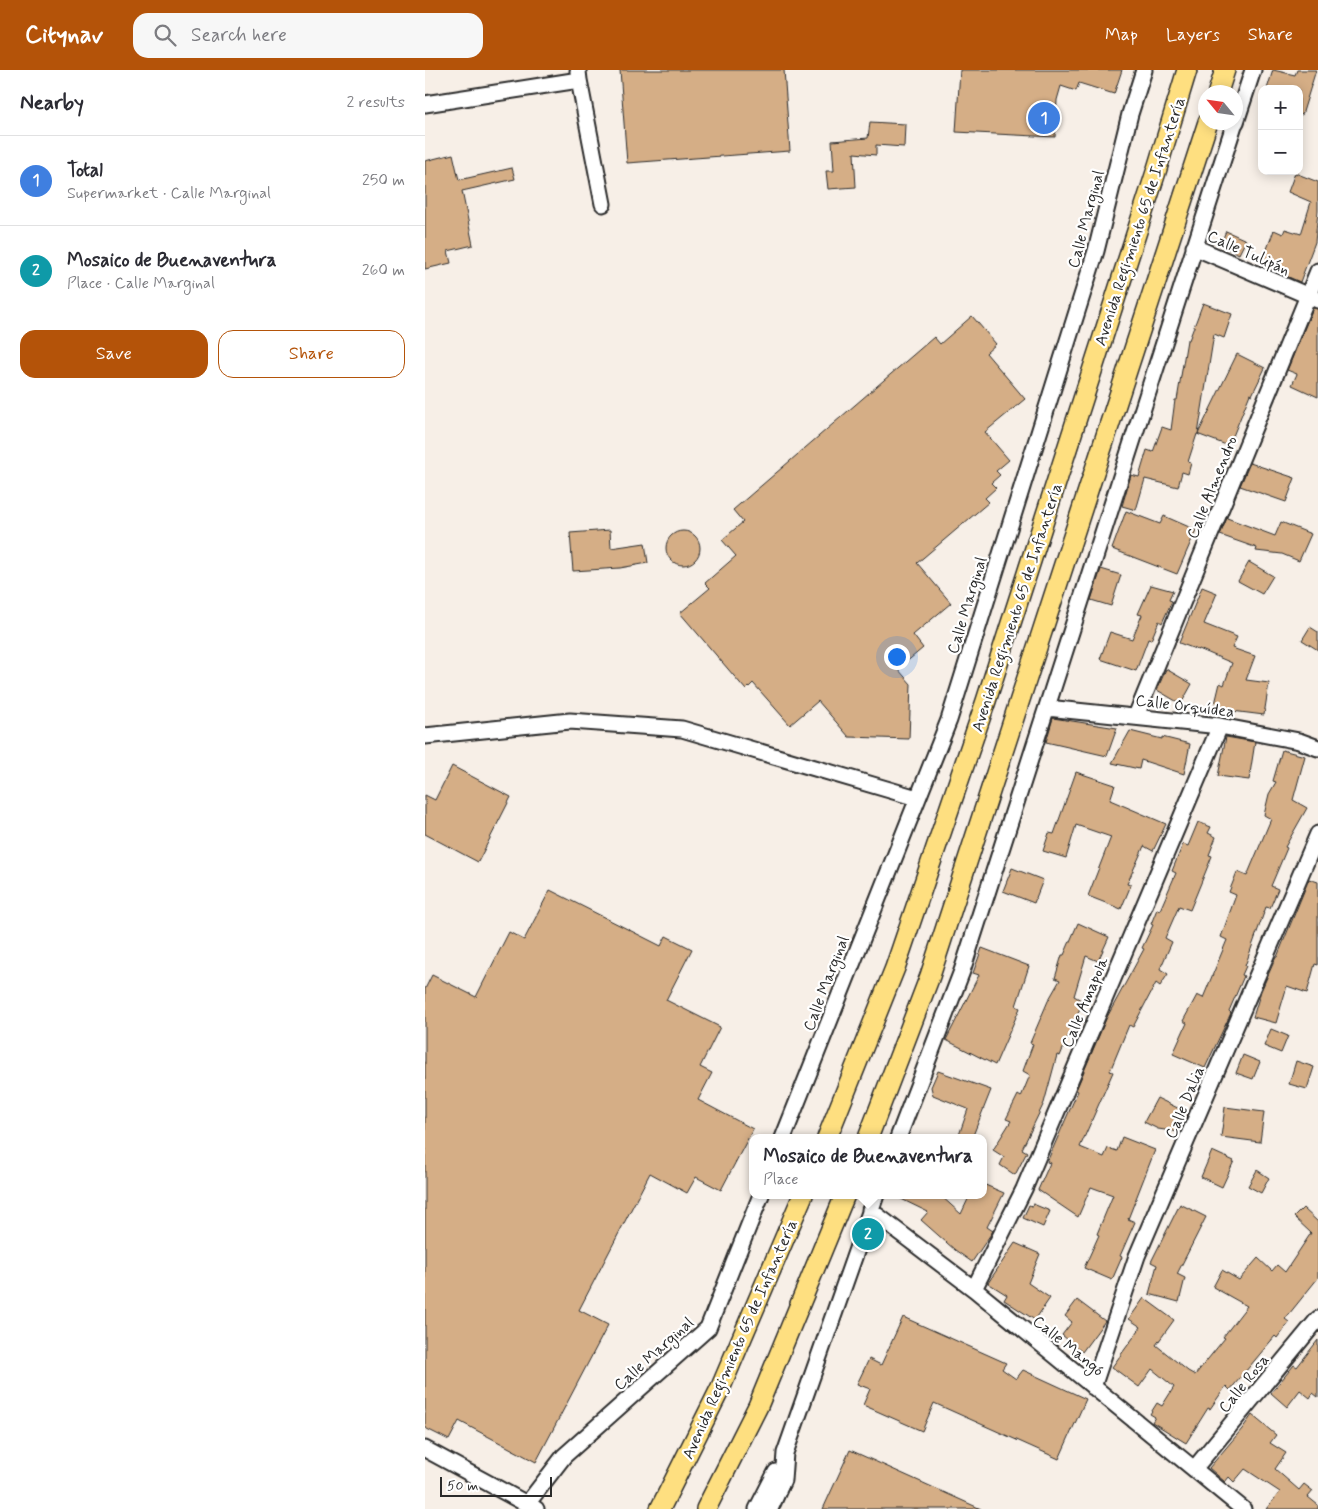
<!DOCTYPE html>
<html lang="en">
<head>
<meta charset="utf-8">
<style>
	:root { --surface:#fff; --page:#f7f7f7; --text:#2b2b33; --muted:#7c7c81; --line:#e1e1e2; --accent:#b45309 }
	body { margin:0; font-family:Mynerve,sans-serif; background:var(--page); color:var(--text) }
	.controls { position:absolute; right:15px; top:15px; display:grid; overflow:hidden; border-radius:10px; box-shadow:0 2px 12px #0003 }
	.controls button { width:45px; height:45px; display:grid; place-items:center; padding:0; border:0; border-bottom:1px solid var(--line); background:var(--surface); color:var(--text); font:25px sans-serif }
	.compass { position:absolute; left:773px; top:15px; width:45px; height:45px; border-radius:50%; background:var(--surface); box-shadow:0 2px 12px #0003; rotate:299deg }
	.scale { position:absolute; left:15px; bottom:12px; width:112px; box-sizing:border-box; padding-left:5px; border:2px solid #2b2b2b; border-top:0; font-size:14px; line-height:18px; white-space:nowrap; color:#2b2b2b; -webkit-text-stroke:4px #fff; paint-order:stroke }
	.you { position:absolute; left:471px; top:586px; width:18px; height:18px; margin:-12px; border:4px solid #fff; border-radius:50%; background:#1a73e8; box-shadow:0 0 0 8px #1a73e833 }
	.badge { display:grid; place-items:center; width:32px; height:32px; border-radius:50%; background:var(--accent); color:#fff; font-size:16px; font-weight:700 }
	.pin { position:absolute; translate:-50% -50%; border:2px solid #fff; box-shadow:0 1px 5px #0006 }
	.popup { position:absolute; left:324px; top:1064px; width:238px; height:65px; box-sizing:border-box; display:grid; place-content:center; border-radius:10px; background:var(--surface); filter:drop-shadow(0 1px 4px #0005); font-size:16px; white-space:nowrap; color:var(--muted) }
	.popup b { font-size:19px; color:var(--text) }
	.popup::after { content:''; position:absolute; left:50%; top:100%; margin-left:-10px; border:10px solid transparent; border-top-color:var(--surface) }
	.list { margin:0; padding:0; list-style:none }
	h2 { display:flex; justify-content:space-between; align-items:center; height:65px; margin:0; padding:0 20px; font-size:21px }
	h2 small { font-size:16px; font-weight:400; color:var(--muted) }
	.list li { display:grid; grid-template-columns:32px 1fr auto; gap:15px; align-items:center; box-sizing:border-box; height:90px; padding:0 20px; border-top:1px solid var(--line) }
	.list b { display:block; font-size:19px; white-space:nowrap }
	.list p { margin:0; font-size:16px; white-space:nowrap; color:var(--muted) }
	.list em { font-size:16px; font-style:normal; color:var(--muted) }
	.actions { display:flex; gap:10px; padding:15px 20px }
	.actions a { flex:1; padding:11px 0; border:1px solid var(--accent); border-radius:15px; text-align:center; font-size:18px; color:var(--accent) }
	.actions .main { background:var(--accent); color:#fff }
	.icon { flex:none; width:28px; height:28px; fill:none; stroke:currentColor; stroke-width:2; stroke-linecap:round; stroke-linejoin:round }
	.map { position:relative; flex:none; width:893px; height:1439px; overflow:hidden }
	header { display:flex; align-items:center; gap:30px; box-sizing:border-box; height:70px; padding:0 25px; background:var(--accent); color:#fff }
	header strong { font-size:24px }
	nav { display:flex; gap:28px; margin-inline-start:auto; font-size:18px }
	.search { width:350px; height:45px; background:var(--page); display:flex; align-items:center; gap:12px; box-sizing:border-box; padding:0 18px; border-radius:15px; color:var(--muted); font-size:19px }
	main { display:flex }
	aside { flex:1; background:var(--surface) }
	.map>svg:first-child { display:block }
	.building { fill:#d5ae86; stroke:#2b2b2b }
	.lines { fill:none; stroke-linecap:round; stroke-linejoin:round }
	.minor-casing { stroke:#2b2b2b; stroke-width:19 }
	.major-casing { stroke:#2b2b2b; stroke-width:22 }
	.minor { stroke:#fff; stroke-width:15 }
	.major { stroke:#fedf80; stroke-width:19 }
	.labels { text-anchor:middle; stroke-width:4.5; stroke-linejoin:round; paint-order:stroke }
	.street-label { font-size:16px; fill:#2b2b2b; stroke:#fff }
</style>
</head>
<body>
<header>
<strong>Citynav</strong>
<div class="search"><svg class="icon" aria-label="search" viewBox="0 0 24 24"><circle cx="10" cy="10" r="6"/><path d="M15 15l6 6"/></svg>Search here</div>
<nav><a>Map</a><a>Layers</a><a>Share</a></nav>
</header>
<main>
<aside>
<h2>Nearby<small>2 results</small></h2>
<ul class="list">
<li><span class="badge" style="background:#3f7fe0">1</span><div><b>Total</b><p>Supermarket · Calle Marginal</p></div><em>250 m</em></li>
<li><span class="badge" style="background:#0f9aa8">2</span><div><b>Mosaico de Buenaventura</b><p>Place · Calle Marginal</p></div><em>260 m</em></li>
</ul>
<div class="actions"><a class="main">Save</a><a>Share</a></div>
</aside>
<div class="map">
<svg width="893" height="1439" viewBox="0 0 893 1439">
	<rect width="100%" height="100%" fill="#f7efe7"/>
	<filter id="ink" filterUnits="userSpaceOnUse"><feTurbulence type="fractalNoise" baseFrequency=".02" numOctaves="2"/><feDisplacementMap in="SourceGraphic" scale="10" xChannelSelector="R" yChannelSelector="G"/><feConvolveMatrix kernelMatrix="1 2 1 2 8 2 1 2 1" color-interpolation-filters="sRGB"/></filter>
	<g filter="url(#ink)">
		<!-- building -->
		<path class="building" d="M 195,0 L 359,0 L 365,81 L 202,93 Z
			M 535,0 L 697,0 L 689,24 L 654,13 L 651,21 L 636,16 L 632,30 L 630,67 L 531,62 Z
			M 848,0 L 870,5 L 872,0 L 891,0 L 877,45 L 874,44 L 874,19 L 842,19 Z
			M 445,52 L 480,54 L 479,77 L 451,75 L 451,85 L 429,83 L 431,117 L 403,119 L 401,101 L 409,101 L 407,71 L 443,68 Z
			M 28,84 L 34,110 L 87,98 L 90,109 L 37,121 L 48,175 L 23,181 L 26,193 L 0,199 L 0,91 Z
			M 870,103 L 893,112 L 893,141 L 890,172 L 875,212 L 836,195 L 849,160 L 858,164 L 860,159 L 876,164 L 886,132 L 863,122 Z
			M 801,161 L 821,170 L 814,184 L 795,175 Z
			M 778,233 L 807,244 L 799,268 L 789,264 L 773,364 L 812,284 L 840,298 L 827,325 L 825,324 L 804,376 L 772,364 L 763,392 L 766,393 L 763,404 L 757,402 L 753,417 L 720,409 L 711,440 L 697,436 L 706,405 L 714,407 L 722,380 L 728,382 L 737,357 L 746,360 L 750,330 L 752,330 L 762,270 L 764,270 Z
			M 888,238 L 893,239 L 893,327 L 867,315 L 872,304 L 862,300 Z
			M 547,246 L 571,274 L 561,283 L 600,329 L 560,362 L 584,390 L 571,401 L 575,405 L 566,413 L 571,418 L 560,428 L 564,432 L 492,493 L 526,533 L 488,565 L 498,578 L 473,599 L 486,614 L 484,669 L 424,667 L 393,631 L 365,655 L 328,613 L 321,620 L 255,543 L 285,518 L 280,513 L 311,486 L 297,470 L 318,452 L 308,440 L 509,267 L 515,274 Z
			M 825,393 L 870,408 L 861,432 L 815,416 Z
			M 701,441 L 735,454 L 739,446 L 771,460 L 752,504 L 687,479 Z
			M 802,448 L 850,466 L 856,452 L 886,464 L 874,491 L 857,484 L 831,481 L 832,478 L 795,465 Z
			M 185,460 L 186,478 L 220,473 L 223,493 L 195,498 L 148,501 L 145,463 Z
			M241 478a17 17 0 1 1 34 0a17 17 0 1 1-34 0Z
			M 824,492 L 848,506 L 837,524 L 813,511 Z
			M 676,499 L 696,505 L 686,536 L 666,530 Z
			M 726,515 L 748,521 L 744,530 L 747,531 L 737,553 L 734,551 L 726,570 L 723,569 L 711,601 L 675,589 L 685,562 L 707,569 L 717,545 L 713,544 Z
			M 777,517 L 792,523 L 779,554 L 812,567 L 807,578 L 830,586 L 821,610 L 844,613 L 839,645 L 807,641 L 807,643 L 789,638 L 795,613 L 799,615 L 807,593 L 774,579 L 773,580 L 754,573 Z
			M 885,557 L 893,562 L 893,580 L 877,570 Z
			M 741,599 L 767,614 L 756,634 L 732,620 Z
			M 628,648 L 692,658 L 682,686 L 621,672 Z
			M 705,661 L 737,669 L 737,667 L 765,674 L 759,704 L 716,690 L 714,699 L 687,693 Z
			M 801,667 L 830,672 L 824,710 L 793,706 Z
			M 857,680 L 880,686 L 868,730 L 882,738 L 860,777 L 862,778 L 846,816 L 853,819 L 845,838 L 841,837 L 820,896 L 821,896 L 817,905 L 819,906 L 804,941 L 806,943 L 780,998 L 748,984 L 762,953 L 758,951 L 772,925 L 778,928 L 802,870 L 796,867 L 811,825 L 804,822 L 812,802 L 822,806 L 846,749 L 839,745 L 844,724 L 851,712 L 848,711 Z
			M 27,696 L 86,727 L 53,792 L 0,764 L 0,725 L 10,730 Z
			M 651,702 L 690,715 L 685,730 L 741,754 L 728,781 L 719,776 L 702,814 L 706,815 L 696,839 L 663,826 L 686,767 L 651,755 L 641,788 L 618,781 L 624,763 L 629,764 Z
			M 773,752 L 786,757 L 783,763 L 791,767 L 784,785 L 787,786 L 765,840 L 754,836 L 740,868 L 747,872 L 735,899 L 743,904 L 735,916 L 731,913 L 708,957 L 704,955 L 685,1001 L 688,1002 L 655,1077 L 679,1087 L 683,1078 L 692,1081 L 697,1067 L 730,1080 L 703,1149 L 710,1152 L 695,1186 L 697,1187 L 687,1210 L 659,1198 L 674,1165 L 672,1164 L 688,1125 L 666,1117 L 653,1147 L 613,1120 L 625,1093 L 622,1092 L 653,1021 L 651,1020 L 681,949 L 719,879 L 717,878 L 728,855 L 726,854 L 732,839 L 735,840 L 751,803 L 747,801 L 758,774 L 763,776 Z
			M 587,798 L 618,810 L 609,833 L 578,821 Z
			M 884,809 L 893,812 L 893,895 L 890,894 L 882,923 L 862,916 L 851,953 L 828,947 L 836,921 L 851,887 L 852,887 Z
			M 125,820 L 236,876 L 241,866 L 267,879 L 241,930 L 295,957 L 275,997 L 287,1003 L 273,1030 L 328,1059 L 296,1120 L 271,1107 L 262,1123 L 225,1103 L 154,1240 L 183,1255 L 111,1392 L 34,1351 L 24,1370 L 0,1358 L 0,919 L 7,905 L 51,927 L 84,862 L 99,870 Z
			M 653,853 L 684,867 L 673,891 L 661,886 L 649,926 L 658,931 L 635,986 L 632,985 L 619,1033 L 597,1079 L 602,1082 L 590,1105 L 575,1095 L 579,1087 L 568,1080 L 586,1051 L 581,1049 L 593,1025 L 596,1027 L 605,1005 L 598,1001 L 608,974 L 605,973 L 623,931 L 635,910 L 630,908 L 637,885 L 639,885 Z
			M 557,878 L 604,896 L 591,936 L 595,938 L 570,995 L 521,970 L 554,905 L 548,903 Z
			M 846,959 L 863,966 L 856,983 L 839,976 Z
			M 818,985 L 835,992 L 828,1009 L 811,1003 Z
			M 871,991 L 889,997 L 882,1019 L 864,1014 Z
			M 513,1001 L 566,1020 L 547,1068 L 533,1068 L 543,1039 L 508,1025 L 506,1017 Z
			M 732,1028 L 763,1043 L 754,1062 L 733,1059 L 719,1052 Z
			M 800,1037 L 839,1042 L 835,1072 L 796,1067 Z
			M 787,1081 L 809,1091 L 797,1117 L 776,1107 Z
			M 832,1100 L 844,1108 L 836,1123 L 823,1116 Z
			M 558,1114 L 579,1123 L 562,1157 L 568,1161 L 547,1192 L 530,1180 L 496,1150 L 503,1142 L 468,1125 L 515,1125 L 536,1144 L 545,1125 L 558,1125 Z
			M 608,1134 L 625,1141 L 618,1157 L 598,1148 L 604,1135 L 607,1136 Z
			M 755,1134 L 781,1147 L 752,1204 L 760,1208 L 754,1232 L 724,1224 L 732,1195 L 726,1192 Z
			M 878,1138 L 893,1152 L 893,1208 L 860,1249 L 864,1252 L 852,1268 L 850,1266 L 805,1320 L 801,1316 L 785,1339 L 783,1338 L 761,1373 L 727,1352 L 730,1347 L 725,1344 L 732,1333 L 737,1336 L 749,1317 L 727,1299 L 714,1317 L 687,1297 L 716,1257 L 704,1249 L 719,1228 L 749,1250 L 731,1275 L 763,1301 L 770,1305 L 800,1268 L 798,1267 L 822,1236 L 788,1217 L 797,1200 L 814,1210 L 833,1188 L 847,1201 L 852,1195 L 860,1202 L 886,1163 L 869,1147 Z
			M 590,1173 L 615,1184 L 603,1213 L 625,1228 L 610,1250 L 579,1230 L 582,1225 L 563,1213 Z
			M 652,1230 L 680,1251 L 657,1282 L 637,1265 L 647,1252 L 640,1246 Z
			M 478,1247 L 581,1293 L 577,1299 L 591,1309 L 598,1300 L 661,1329 L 634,1389 L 509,1333 L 497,1361 L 438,1335 L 445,1319 L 432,1314 L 444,1289 L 456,1295 Z
			M 893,1270 L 893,1327 L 888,1323 L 885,1328 L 875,1320 L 862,1337 L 846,1323 L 869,1295 L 872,1297 Z
			M 827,1345 L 851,1365 L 845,1373 L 861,1383 L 850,1399 L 874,1420 L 879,1414 L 888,1421 L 883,1427 L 893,1435 L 893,1439 L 841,1439 L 855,1422 L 820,1399 L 809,1412 L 804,1407 L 800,1412 L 784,1398 L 817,1359 Z
			M 425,1380 L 556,1439 L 398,1439 Z"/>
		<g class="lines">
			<defs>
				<path id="minor" d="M 153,1 L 154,10 L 178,134
					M 0,34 L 154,10
					M 811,52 L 828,0
					M 769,177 L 893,230
					M 622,638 L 795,656 L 874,671 L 893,678
					M 711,646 L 893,201
					M 0,666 L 145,651 L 257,659 L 492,728
					M 358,1068 L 524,650 L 671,181 L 705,44 L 719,0
					M 473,1068 L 537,901 L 810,52
					M 445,1140 L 549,1219 L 818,1439
					M 549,1219 L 599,1119 L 795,656
					M 668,1317 L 712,1186 L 893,764
					M 0,1379 L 111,1439
					M 769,1399 L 893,1249
					M 102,1439 L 102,1434 L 139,1386 L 283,1258 L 336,1125
					M 332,1439 L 351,1402
					M 345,1439 L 358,1410 L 360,1383 L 451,1125"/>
				<path id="major" d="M 793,22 L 800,0
					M 402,1068 L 470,898 L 561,631 L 731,102 L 762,0
					M 443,1068 L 505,906 L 783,52
					M 235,1439 L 295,1319 L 378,1125
					M 281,1439 L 333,1336 L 420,1125"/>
			</defs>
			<!-- minor casing -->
			<use href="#minor" class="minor-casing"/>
			<!-- major casing -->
			<use href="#major" class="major-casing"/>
			<!-- minor -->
			<use href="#minor" class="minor"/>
			<!-- major -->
			<use href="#major" class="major"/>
		</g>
	</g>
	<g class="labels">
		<!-- street labels -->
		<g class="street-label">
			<text transform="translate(660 149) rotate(-75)" y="6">Calle Marginal</text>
			<text transform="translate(714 151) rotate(-72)" y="6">Avenida Regimiento 65 de Infantería</text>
			<text transform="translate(824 182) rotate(24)" y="6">Calle Tulipán</text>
			<text transform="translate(786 417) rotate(-68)" y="6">Calle Almendro</text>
			<text transform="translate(541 535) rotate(-73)" y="6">Calle Marginal</text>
			<text transform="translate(591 537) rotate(-72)" y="6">Avenida Regimiento 65 de Infantería</text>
			<text transform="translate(760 635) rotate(7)" y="6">Calle Orquídea</text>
			<text transform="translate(400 913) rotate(-69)" y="6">Calle Marginal</text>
			<text transform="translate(659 932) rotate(-67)" y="6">Calle Amapola</text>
			<text transform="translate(759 1032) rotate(-67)" y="6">Calle Dalia</text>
			<text transform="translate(314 1269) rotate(-66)" y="6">Avenida Regimiento 65 de Infantería</text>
			<text transform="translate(644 1275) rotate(39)" y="6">Calle Mangó</text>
			<text transform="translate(228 1283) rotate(-42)" y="6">Calle Marginal</text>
			<text transform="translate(818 1313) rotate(-51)" y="6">Calle Rosa</text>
		</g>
	</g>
</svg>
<div class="controls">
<button>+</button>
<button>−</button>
</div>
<svg class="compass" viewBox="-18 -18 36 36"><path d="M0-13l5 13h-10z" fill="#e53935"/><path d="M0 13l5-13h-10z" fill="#7c7c81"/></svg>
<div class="scale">50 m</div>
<div class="you"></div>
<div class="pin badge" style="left:619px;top:48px;background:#3f7fe0">1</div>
<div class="pin badge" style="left:443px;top:1164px;background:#0f9aa8">2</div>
<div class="popup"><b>Mosaico de Buenaventura</b>Place</div>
</div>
</main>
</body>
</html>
